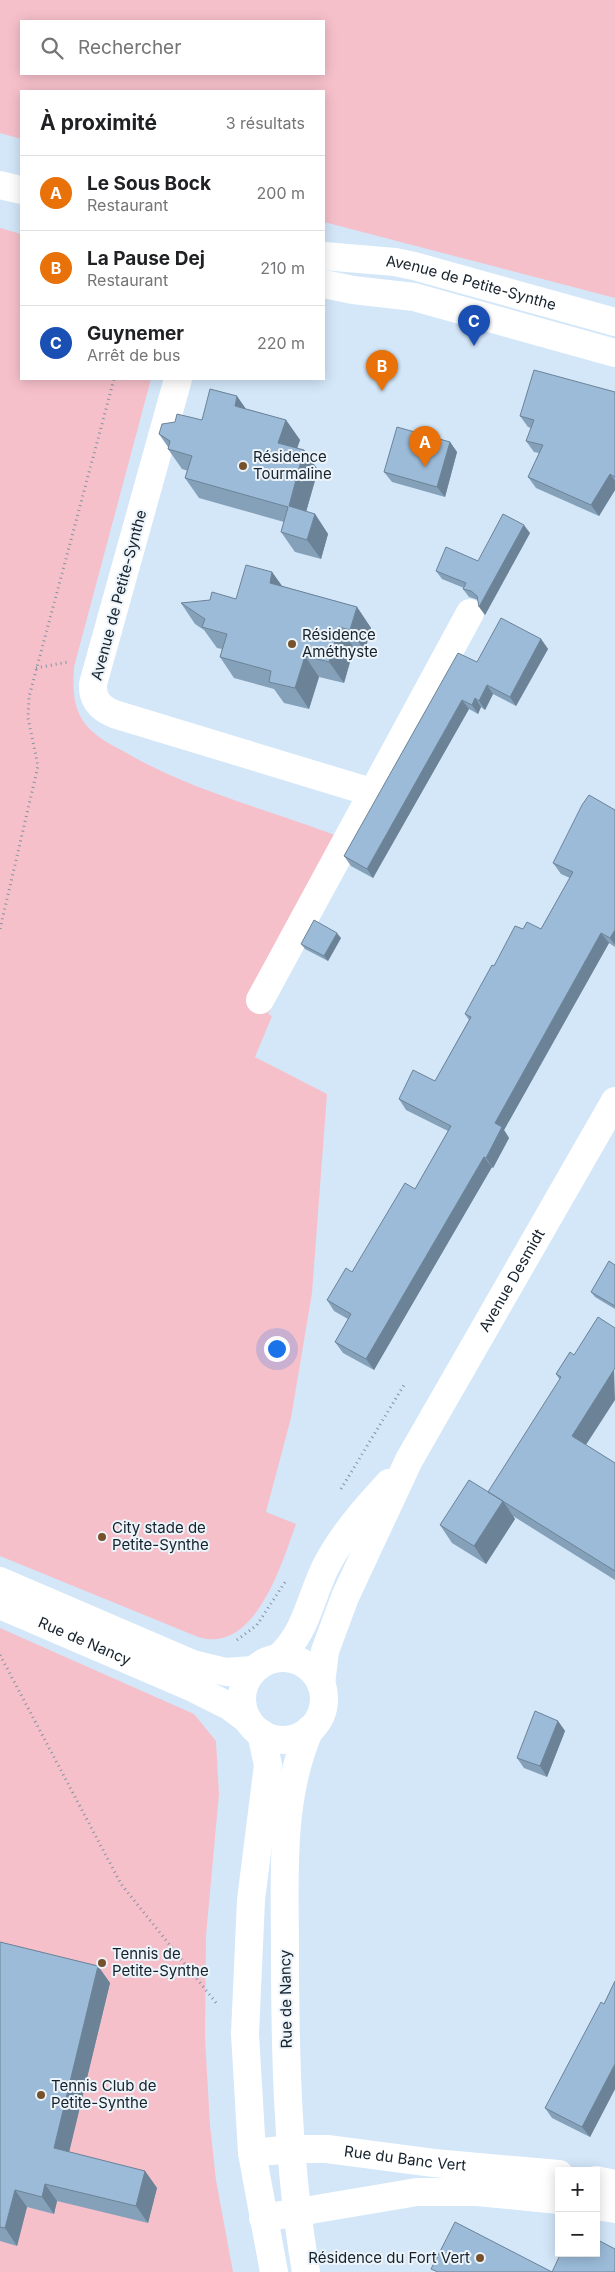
<!DOCTYPE html>
<html lang="fr">
<head>
<meta charset="utf-8">
<style>
	:root { --surface:#fff; --page:#f2f2f2; --text:#202124; --muted:#757577; --line:#e0e0e0; --accent:#76512c }
	body { margin:0; font-family:Inter,sans-serif; background:var(--page); color:var(--text) }
	.controls { position:absolute; right:15px; bottom:15px; display:grid; overflow:hidden; border-radius:0px; box-shadow:0 2px 12px #0003 }
	.controls button { width:45px; height:45px; display:grid; place-items:center; padding:0; border:0; border-bottom:1px solid var(--line); background:var(--surface); color:var(--text); font:25px sans-serif }
	.you { position:absolute; left:276px; top:1348px; width:18px; height:18px; margin:-12px; border:4px solid #fff; border-radius:50%; background:#1a73e8; box-shadow:0 0 0 8px #1a73e833 }
	.badge { display:grid; place-items:center; width:32px; height:32px; border-radius:50%; background:var(--accent); color:#fff; font-size:16px; font-weight:700 }
	.pin { position:absolute; translate:-50% -41px; filter:drop-shadow(0 1px 2px #0008) }
	.pin::after { content:''; position:absolute; top:26px; width:18px; height:15px; background:inherit; clip-path:polygon(0 0,100% 0,50% 100%) }
	.list { margin:0; padding:0; list-style:none }
	h2 { display:flex; justify-content:space-between; align-items:center; height:65px; margin:0; padding:0 20px; font-size:21px }
	h2 small { font-size:16px; font-weight:400; color:var(--muted) }
	.list li { display:grid; grid-template-columns:32px 1fr auto; gap:15px; align-items:center; box-sizing:border-box; height:75px; padding:0 20px; border-top:1px solid var(--line) }
	.list b { display:block; font-size:19px; white-space:nowrap }
	.list p { margin:0; font-size:16px; white-space:nowrap; color:var(--muted) }
	.list em { font-size:16px; font-style:normal; color:var(--muted) }
	.icon { flex:none; width:28px; height:28px; fill:none; stroke:currentColor; stroke-width:2; stroke-linecap:round; stroke-linejoin:round }
	.map { position:relative; flex:none; width:615px; height:2272px; overflow:hidden }
	.search { position:absolute; background:var(--surface); box-shadow:0 2px 12px #0003; left:20px; top:20px; width:305px; height:55px; display:flex; align-items:center; gap:12px; box-sizing:border-box; padding:0 18px; border-radius:0px; color:var(--muted); font-size:19px }
	.panel { position:absolute; background:var(--surface); box-shadow:0 2px 12px #0003; left:20px; top:90px; width:305px; height:290px; border-radius:0px }
	.map>svg:first-child { display:block }
	.green { fill:#f6c0cb; fill-rule:evenodd }
	.lines { fill:none; stroke-linecap:round; stroke-linejoin:round }
	.path { stroke:#8293a2; stroke-width:3; stroke-dasharray:1 4; stroke-linecap:butt }
	.minor { stroke:#fff; stroke-width:28 }
	.major { stroke:#fff; stroke-width:28 }
	.wall { fill:#85a1ba }
	.shaded-wall { fill:#6c8397 }
	.building { fill:#9bbbd8; stroke:#6c8397 }
	.poi-dot { fill:#76512c; stroke:#ecf3f9; stroke-width:2 }
	.labels { text-anchor:middle; stroke-width:4; stroke-linejoin:round; paint-order:stroke }
	.street-label { font-size:15px; fill:#15212c; stroke:#ecf3f9 }
	.poi-label { font-size:15px; fill:#15212c; stroke:#ecf3f9; text-anchor:start }
</style>
</head>
<body>
<div class="map">
<svg width="615" height="2272" viewBox="0 0 615 2272">
	<rect width="100%" height="100%" fill="#d3e7f9"/>
	<!-- green -->
	<path class="green" d="M 0,0 L 615,0 L 615,298 L 324,222 L 324,91 L 21,91 L 21,139 L 0,133 ZM 324,21 L 324,74 L 21,74 L 21,21 Z
		M 0,228 L 21,234 L 21,379 L 151,379 L 74,667 C 73,688 72,707 86,725 C 95,736 111,745 123,751 C 196,794 280,812 358,844 L 268,1014 L 272,1016 L 255,1057 L 327,1094 L 312,1293 L 291,1418 L 266,1512 L 296,1524 C 282,1563 255,1655 198,1637 L 0,1556 Z
		M 0,1628 L 194,1714 L 216,1741 L 219,1794 L 206,1936 L 205,2038 L 210,2125 L 216,2180 L 233,2272 L 0,2272 Z"/>
	<g class="lines">
		<!-- path -->
		<path class="path" d="M 36,668 L 68,662
			M 0,929 L 38,766 L 28,718 L 29,697 L 114,379
			M 341,1489 L 404,1385
			M 237,1640 L 257,1625 L 285,1582
			M 0,1655 L 121,1884 L 217,2004"/>
		<!-- minor -->
		<g class="minor">
			<path d="M 178,379 L 93,684 C 92,700 100,708 114,714 L 374,793"/>
			<path d="M 260,1000 L 470,613"/>
			<path d="M 0,1581 L 193,1664 L 226,1672 L 253,1670"/>
			<path id="s1" d="M 0,1605 L 193,1688 L 229,1706 L 248,1720"/>
			<path id="s2" d="M 252,2153 L 292,2149 L 327,2149 L 434,2163 L 559,2174"/>
			<path d="M 596,2180 L 615,2184"/>
			<path d="M 596,2206 L 615,2209"/>
			<path d="M 263,2218 L 417,2192 L 477,2192 L 559,2200"/>
		</g>
		<!-- major -->
		<g class="major">
			<path d="M 0,185 L 21,190"/>
			<path id="s3" d="M 324,256 L 395,262 L 414,266 L 615,322"/>
			<path d="M 324,284 L 353,290 L 414,297 L 615,353"/>
			<path d="M 278,1658 C 306,1634 310,1598 326,1566 C 342,1535 365,1509 389,1483"/>
			<circle cx="283" cy="1699" r="41"/>
			<path id="s4" d="M 321,1684 L 325,1651 L 345,1597 L 409,1460 L 615,1101"/>
			<path d="M 261,1733 L 268,1765 L 251,1900 L 245,2034 L 252,2153 L 274,2272"/>
			<path d="M 306,2272 C 288,2167 285,2059 285,1952 C 285,1877 279,1799 310,1729"/>
		</g>
	</g>
	<!-- wall -->
	<path class="wall" d="M 615,392 L 615,490 L 599,516 L 536,488 L 528,477 L 539,453 L 534,452 L 526,441 L 531,428 L 528,427 L 520,416 Z
		M 247,409 L 286,420 L 300,440 L 297,448 L 304,450 L 318,470 L 306,512 L 315,514 L 328,534 L 321,559 L 295,552 L 281,532 L 284,522 L 199,498 L 185,478 L 188,471 L 182,469 L 168,449 L 168,447 L 159,434 L 202,420 Z
		M 450,442 L 457,452 L 445,497 L 392,482 L 384,472 Z
		M 530,533 L 485,615 L 478,600 L 469,597 L 463,589 L 464,588 L 442,579 L 436,571 L 478,561 Z
		M 272,572 L 282,586 L 357,607 L 371,628 L 365,651 L 354,648 L 344,683 L 319,677 L 309,709 L 284,703 L 274,689 L 234,678 L 220,657 L 222,649 L 217,648 L 204,630 L 195,624 L 181,603 L 236,599 Z
		M 541,639 L 548,649 L 516,706 L 493,694 L 485,710 L 481,707 L 478,714 L 469,709 L 373,878 L 351,866 L 344,856 L 477,662 Z
		M 615,810 L 615,947 L 609,943 L 504,1130 L 509,1138 L 493,1168 L 492,1167 L 374,1370 L 343,1353 L 335,1342 L 348,1319 L 334,1311 L 327,1300 L 352,1272 L 415,1189 L 448,1131 L 406,1110 L 399,1099 L 435,1081 L 469,1020 L 465,1014 L 494,966 L 523,929 L 541,929 L 570,878 L 561,874 L 553,863 Z
		M 341,938 L 328,961 L 305,949 L 301,944 Z
		M 615,1265 L 615,1309 L 595,1297 L 591,1292 Z
		M 570,1352 L 586,1445 L 615,1463 L 615,1580 L 513,1516 L 515,1519 L 486,1564 L 452,1543 L 440,1525 L 489,1493 L 560,1380 L 556,1374 Z
		M 558,1721 L 565,1731 L 547,1777 L 524,1768 L 517,1758 Z
		M 0,1942 L 98,1966 L 110,1983 L 69,2152 L 145,2171 L 157,2188 L 148,2223 L 57,2201 L 54,2214 L 27,2207 L 17,2246 L 0,2241 Z
		M 615,1981 L 615,2089 L 590,2137 L 552,2118 L 545,2108 L 604,2004 Z"/>
	<!-- shaded-wall -->
	<path class="shaded-wall" d="M 237,396 L 251,416 L 235,406 Z
		M 286,420 L 300,440 L 292,463 L 278,443 Z
		M 450,442 L 457,452 L 445,497 L 437,487 Z
		M 304,450 L 318,470 L 302,526 L 289,506 Z
		M 610,474 L 615,481 L 615,490 L 599,516 L 591,505 Z
		M 315,514 L 328,534 L 321,559 L 307,540 Z
		M 524,525 L 530,533 L 485,615 L 479,607 Z
		M 272,572 L 287,593 L 270,583 Z
		M 357,607 L 371,628 L 365,651 L 350,630 Z
		M 339,627 L 354,648 L 344,683 L 329,662 Z
		M 541,639 L 548,649 L 516,706 L 510,697 Z
		M 305,656 L 319,677 L 309,709 L 295,688 Z
		M 487,685 L 493,694 L 485,710 L 479,701 Z
		M 475,698 L 481,707 L 478,714 L 472,705 Z
		M 462,700 L 469,709 L 373,878 L 367,869 Z
		M 615,930 L 615,945 L 610,938 Z
		M 337,933 L 341,938 L 328,961 L 324,956 Z
		M 601,933 L 609,943 L 504,1130 L 509,1138 L 493,1168 L 486,1158 L 495,1123 Z
		M 484,1157 L 492,1167 L 374,1370 L 366,1359 Z
		M 614,1368 L 615,1400 L 582,1451 L 572,1436 Z
		M 503,1501 L 515,1519 L 486,1564 L 474,1546 Z
		M 558,1721 L 565,1731 L 547,1777 L 540,1766 Z
		M 98,1966 L 110,1983 L 66,2165 L 54,2148 Z
		M 615,2064 L 615,2089 L 590,2137 L 582,2127 Z
		M 145,2171 L 157,2188 L 148,2223 L 136,2206 Z
		M 45,2184 L 57,2201 L 54,2214 L 42,2197 Z
		M 15,2190 L 27,2207 L 17,2246 L 5,2228 Z"/>
	<!-- building -->
	<path class="building" d="M 534,370 L 615,392 L 615,477 L 610,474 L 591,505 L 528,477 L 543,445 L 526,441 L 534,420 L 520,416 Z
		M 210,389 L 237,396 L 235,406 L 286,420 L 278,443 L 304,450 L 289,506 L 315,514 L 307,540 L 281,532 L 288,507 L 185,478 L 192,456 L 168,449 L 170,441 L 159,434 L 162,424 L 175,422 L 177,414 L 202,420 Z
		M 397,427 L 450,442 L 437,487 L 384,472 Z
		M 503,514 L 524,525 L 479,607 L 477,596 L 471,591 L 463,589 L 466,583 L 436,571 L 446,547 L 478,561 Z
		M 246,565 L 272,572 L 270,583 L 357,607 L 350,630 L 339,627 L 329,662 L 305,656 L 295,688 L 269,682 L 271,671 L 220,657 L 227,634 L 202,627 L 205,619 L 181,603 L 210,600 L 212,592 L 236,599 Z
		M 501,618 L 541,639 L 510,697 L 487,685 L 479,701 L 475,698 L 472,705 L 462,700 L 367,869 L 344,856 L 458,653 L 477,662 Z
		M 589,795 L 615,810 L 615,930 L 610,938 L 601,933 L 495,1123 L 502,1127 L 486,1158 L 484,1157 L 366,1359 L 335,1342 L 351,1314 L 327,1300 L 346,1268 L 352,1272 L 405,1183 L 415,1189 L 451,1126 L 399,1099 L 413,1070 L 435,1081 L 471,1017 L 465,1014 L 492,965 L 494,966 L 515,926 L 523,929 L 527,922 L 541,929 L 573,872 L 553,863 L 582,805 Z
		M 314,920 L 337,933 L 324,956 L 301,944 Z
		M 609,1261 L 615,1265 L 615,1306 L 591,1292 Z
		M 598,1317 L 615,1328 L 615,1368 L 572,1436 L 615,1463 L 615,1571 L 488,1492 L 561,1377 L 556,1374 L 570,1352 L 574,1355 Z
		M 469,1480 L 503,1501 L 474,1546 L 440,1525 Z
		M 535,1711 L 558,1721 L 540,1766 L 517,1758 Z
		M 0,1942 L 98,1966 L 54,2148 L 145,2171 L 136,2206 L 45,2184 L 42,2197 L 15,2190 L 5,2228 L 0,2227 Z
		M 615,1981 L 615,2064 L 582,2127 L 545,2108 L 601,2002 L 604,2004 Z
		M 455,2222 L 552,2272 L 561,2253 L 596,2253 L 596,2239 L 615,2249 L 615,2272 L 438,2272 L 431,2269 Z"/>
	<!-- markers -->
	<g class="poi-dot">
		<circle cx="243" cy="466" r="5"/>
		<circle cx="292" cy="644" r="5"/>
		<circle cx="102" cy="1537" r="5"/>
		<circle cx="102" cy="1963" r="5"/>
		<circle cx="41" cy="2095" r="5"/>
		<circle cx="480" cy="2258" r="5"/>
	</g>
	<g class="labels">
		<!-- street labels -->
		<g class="street-label">
			<text dy="5" stroke="none"><textPath href="#s3" startOffset="150">Avenue de Petite-Synthe</textPath></text>
			<text transform="translate(119 595) rotate(-75)" y="5">Avenue de Petite-Synthe</text>
			<text dy="5" stroke="none"><textPath href="#s4" startOffset="449">Avenue Desmidt</textPath></text>
			<text dy="5" stroke="none"><textPath href="#s1" startOffset="92">Rue de Nancy</textPath></text>
			<text transform="translate(286 1999) rotate(-91)" y="5">Rue de Nancy</text>
			<text dy="5" stroke="none"><textPath href="#s2" startOffset="154">Rue du Banc Vert</textPath></text>
		</g>
		<!-- poi labels -->
		<g class="poi-label">
			<text x="253" y="462">Résidence<tspan x="253" dy="17">Tourmaline</tspan></text>
			<text x="302" y="640">Résidence<tspan x="302" dy="17">Améthyste</tspan></text>
			<text x="112" y="1533">City stade de<tspan x="112" dy="17">Petite-Synthe</tspan></text>
			<text x="112" y="1959">Tennis de<tspan x="112" dy="17">Petite-Synthe</tspan></text>
			<text x="51" y="2091">Tennis Club de<tspan x="51" dy="17">Petite-Synthe</tspan></text>
			<text x="470" y="2263" text-anchor="end">Résidence du Fort Vert</text>
		</g>
	</g>
</svg>
<div class="controls">
<button>+</button>
<button>−</button>
</div>
<div class="you"></div>
<div class="pin badge" style="left:425px;top:467px;background:#e8710a">A</div>
<div class="pin badge" style="left:382px;top:391px;background:#e8710a">B</div>
<div class="pin badge" style="left:474px;top:346px;background:#1a4fb4">C</div>
<div class="search"><svg class="icon" aria-label="search" viewBox="0 0 24 24"><circle cx="10" cy="10" r="6"/><path d="M15 15l6 6"/></svg>Rechercher</div>
<section class="panel">
<h2>À proximité<small>3 résultats</small></h2>
<ul class="list">
<li><span class="badge" style="background:#e8710a">A</span><div><b>Le Sous Bock</b><p>Restaurant</p></div><em>200 m</em></li>
<li><span class="badge" style="background:#e8710a">B</span><div><b>La Pause Dej</b><p>Restaurant</p></div><em>210 m</em></li>
<li><span class="badge" style="background:#1a4fb4">C</span><div><b>Guynemer</b><p>Arrêt de bus</p></div><em>220 m</em></li>
</ul>
</section>
</div>
</body>
</html>
